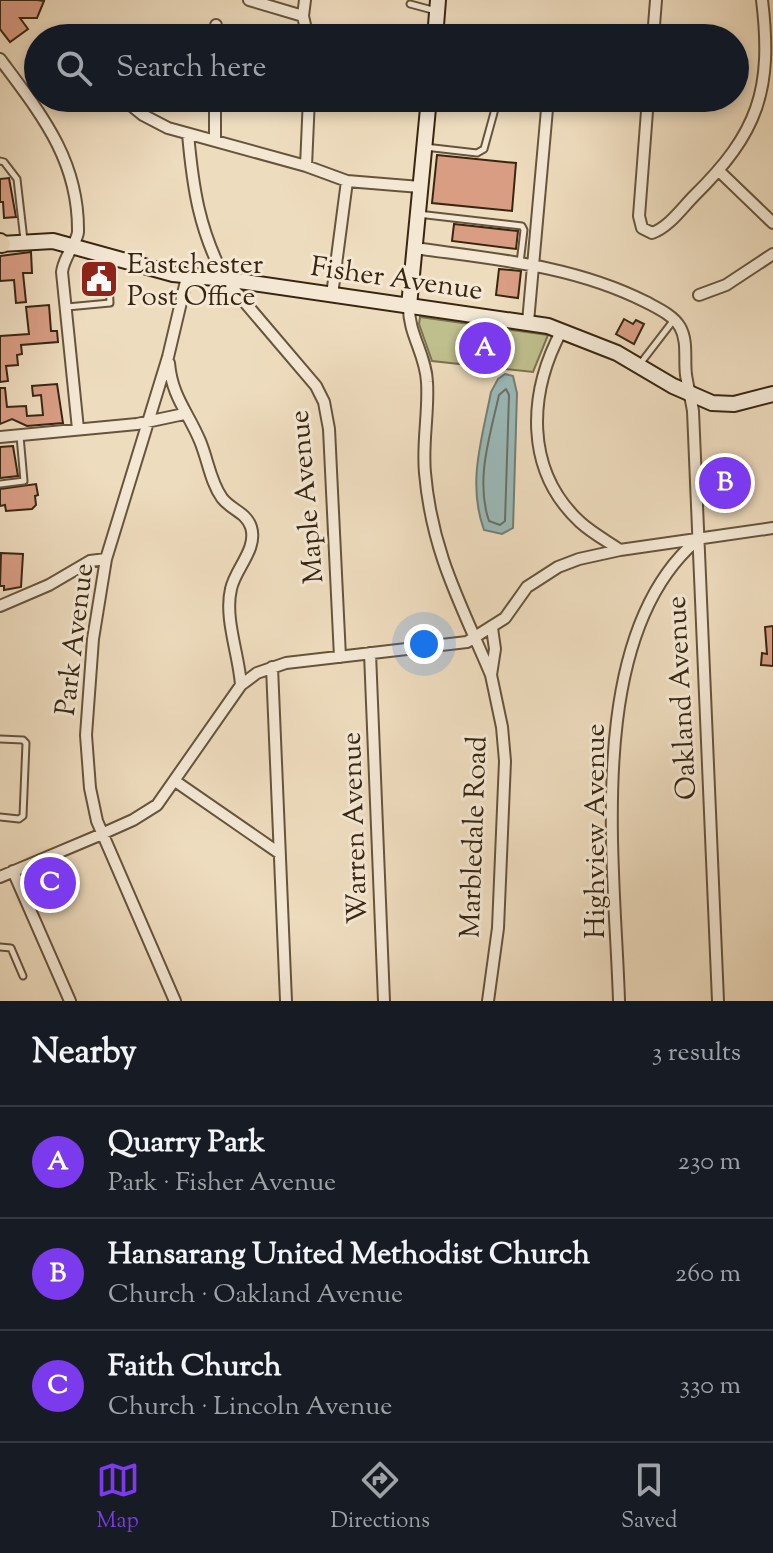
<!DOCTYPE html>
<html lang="en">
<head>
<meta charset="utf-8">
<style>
	:root { --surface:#171b24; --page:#242831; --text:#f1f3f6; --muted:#9ea1a6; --line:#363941; --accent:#7c3aed }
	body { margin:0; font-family:"Sorts Mill Goudy",serif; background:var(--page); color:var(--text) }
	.you { position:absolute; left:424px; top:644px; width:28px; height:28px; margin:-20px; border:6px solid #fff; border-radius:50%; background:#1a73e8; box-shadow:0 0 0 12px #1a73e833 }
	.badge { display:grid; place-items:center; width:52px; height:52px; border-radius:50%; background:var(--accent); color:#fff; font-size:26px; font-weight:700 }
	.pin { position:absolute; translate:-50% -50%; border:4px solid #fff; box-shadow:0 2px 8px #0006 }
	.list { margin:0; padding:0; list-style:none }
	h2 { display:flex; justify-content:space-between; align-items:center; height:104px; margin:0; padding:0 32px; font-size:34px }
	h2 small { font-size:26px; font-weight:400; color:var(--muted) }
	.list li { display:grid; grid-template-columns:52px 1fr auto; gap:24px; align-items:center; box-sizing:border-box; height:112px; padding:0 32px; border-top:2px solid var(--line) }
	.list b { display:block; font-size:30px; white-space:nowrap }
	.list p { margin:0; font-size:26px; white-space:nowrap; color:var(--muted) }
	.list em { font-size:26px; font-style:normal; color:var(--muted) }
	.icon { flex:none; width:44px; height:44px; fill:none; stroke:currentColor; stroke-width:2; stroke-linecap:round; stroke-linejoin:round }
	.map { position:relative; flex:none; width:773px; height:1001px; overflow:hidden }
	.search { position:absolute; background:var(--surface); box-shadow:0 4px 12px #0003; left:24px; right:24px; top:24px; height:88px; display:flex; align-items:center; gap:20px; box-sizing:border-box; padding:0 28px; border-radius:44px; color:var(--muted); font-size:30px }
	.sheet { height:440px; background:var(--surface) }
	nav { display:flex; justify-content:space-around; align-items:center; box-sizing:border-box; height:112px; border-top:2px solid var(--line); background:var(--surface); font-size:22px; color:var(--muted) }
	nav a { display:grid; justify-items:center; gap:4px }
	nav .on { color:var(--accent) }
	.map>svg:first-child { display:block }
	.green { fill:#bfbf8d; stroke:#7c724f; stroke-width:2 }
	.water { fill:#9bbab9; stroke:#737f76; stroke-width:2 }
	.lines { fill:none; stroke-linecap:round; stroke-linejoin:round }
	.shore { stroke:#6a7065; stroke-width:2 }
	.building { fill:#d99d84; stroke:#382611; stroke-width:2 }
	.lane-casing { stroke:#66543c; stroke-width:9 }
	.street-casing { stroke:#66543c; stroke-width:14 }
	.secondary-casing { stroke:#382611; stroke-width:18 }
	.primary-casing { stroke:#382611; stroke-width:20 }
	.lane { stroke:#f4e8d5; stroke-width:5 }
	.street { stroke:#f4e8d5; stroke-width:10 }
	.secondary { stroke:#f4e8d5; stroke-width:14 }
	.primary { stroke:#eedcbe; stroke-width:16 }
	.labels { text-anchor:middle; stroke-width:6; stroke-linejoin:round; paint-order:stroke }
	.poi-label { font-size:28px; fill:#382611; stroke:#f4e8d5; text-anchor:start }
	.street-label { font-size:28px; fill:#382611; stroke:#f4e8d5 }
</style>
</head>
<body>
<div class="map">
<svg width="773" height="1001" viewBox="0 0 773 1001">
	<rect width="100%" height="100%" fill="#eedcbe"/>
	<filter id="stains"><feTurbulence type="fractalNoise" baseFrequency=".0025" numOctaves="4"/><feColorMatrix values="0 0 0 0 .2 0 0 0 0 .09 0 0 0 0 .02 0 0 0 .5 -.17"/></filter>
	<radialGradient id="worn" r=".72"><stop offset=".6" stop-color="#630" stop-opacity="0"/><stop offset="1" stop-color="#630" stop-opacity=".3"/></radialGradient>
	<!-- green -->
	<path class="green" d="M 420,317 L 548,335 L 533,372 L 432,361 L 419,324 Z"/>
	<!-- water -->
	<path class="water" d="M 505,374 L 513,376 L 517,393 L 513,528 L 502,534 L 484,530 C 467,483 482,439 491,392 L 498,379 Z"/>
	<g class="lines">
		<!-- shore -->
		<path class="shore" d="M 506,389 L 509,395 L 505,521 L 500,525 L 489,521 C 475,480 490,436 499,395 Z"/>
	</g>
	<!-- building -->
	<path class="building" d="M 0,0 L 37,0 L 44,1 L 37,18 L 20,18 L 28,29 L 10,42 L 0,29 Z
		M 437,155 L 516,163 L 512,211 L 432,203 Z
		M 9,178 L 16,217 L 4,218 L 3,202 L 0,202 L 0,179 Z
		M 454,224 L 518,231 L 516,249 L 452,241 Z
		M 31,252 L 32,273 L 23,273 L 26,302 L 16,303 L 14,280 L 0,281 L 0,256 Z
		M 499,269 L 521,271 L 518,298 L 496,295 Z
		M 49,305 L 51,331 L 57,331 L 58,342 L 21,345 L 22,354 L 17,355 L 18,365 L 6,366 L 8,381 L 0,382 L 0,336 L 29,334 L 26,307 Z
		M 624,319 L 633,324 L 636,320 L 644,324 L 634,344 L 616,334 Z
		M 57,384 L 63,423 L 27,426 L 12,419 L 0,424 L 0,388 L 5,388 L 7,407 L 26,406 L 27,416 L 43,415 L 41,395 L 33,396 L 32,386 Z
		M 13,446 L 18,476 L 0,478 L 0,447 Z
		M 36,484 L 38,495 L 35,496 L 36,505 L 32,509 L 6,511 L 5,505 L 0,506 L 0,489 Z
		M 1,553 L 23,554 L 21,587 L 4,590 L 4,586 L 0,586 Z
		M 773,626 L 773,666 L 761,665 L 762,653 L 767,654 L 765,627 Z"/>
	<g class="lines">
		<defs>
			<path id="lane" d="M 410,4 L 436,11
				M 436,30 L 463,33
				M 507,38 L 508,31
				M 425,147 L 477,153 L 484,149 L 498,98
				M 0,161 L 4,162 L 17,179 L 24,240
				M 418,214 L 522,226 L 524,230 L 520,263
				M 67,307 L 110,303 L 108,260
				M 640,364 L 673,321
				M 0,484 L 24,481 L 20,436
				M 0,739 L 23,740 L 26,743 L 23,816 L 19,819 L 0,817
				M 0,947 L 11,948 L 23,976"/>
			<path id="street" d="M 249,0 L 303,16
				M 305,0 L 303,16 L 308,38
				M 216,25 L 216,38
				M 653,38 L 656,0
				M 0,59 C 41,114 79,160 78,232 C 77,243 64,256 62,272 L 78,429
				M 122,98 L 143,115 L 168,128 L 306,166 L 347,181 L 420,187
				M 648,98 L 639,216 L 642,228 L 652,233 C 669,227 682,208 694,196 C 758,133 773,90 762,0
				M 188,134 C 193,189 199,229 225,279 L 316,386 L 324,402 L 329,429 L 340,657
				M 215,140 L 215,98
				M 306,166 L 309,98
				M 719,171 L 773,223
				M 414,248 C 493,259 573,265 646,302 C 657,308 673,315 680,327 C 688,341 684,359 686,375 C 688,387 691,399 693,411 L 718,1001
				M 332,295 L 347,181
				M 699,295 L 726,285 L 773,254
				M 409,306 C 408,333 426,355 427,382 C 429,412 422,443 425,473 C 432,553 461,604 491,675
				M 528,322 L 548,98
				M 562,330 C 528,393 524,470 580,522 C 592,533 607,541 620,550
				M 169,363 C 172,397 188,412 200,441 C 208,460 210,481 222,498 C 231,510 246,512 251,527 C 258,549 235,569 231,589 C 224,618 239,655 241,685
				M 0,437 L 137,424 L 184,414
				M 0,606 L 49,585 L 90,561 L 106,559
				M 370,653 L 384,1001
				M 272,667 L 286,1001
				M 175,781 L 279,853
				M 13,871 L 70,1001
				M 0,877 L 95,837 L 133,820 L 157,805 L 241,685 L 257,673 L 286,663 L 467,642 L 505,618 L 527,587 L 558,567 L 579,559 L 620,550 L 773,528
				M 175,1001 L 97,821 L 90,788 L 86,735 L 93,639 L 106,559 L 168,357 L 187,277
				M 488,1001 L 498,928 L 505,761 L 502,727 L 491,675 L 495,649 L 492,628
				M 619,1001 C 615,866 583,639 696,541"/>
			<path id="secondary" d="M 435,38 L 438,0
				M 0,244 L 53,241 L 173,274 L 225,279 L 548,326 L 617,353 L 673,386 L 712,403 L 734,404 L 773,394
				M 409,306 L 429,98"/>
			<path id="primary" d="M 0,242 L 2,244"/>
		</defs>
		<!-- lane casing -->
		<use href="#lane" class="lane-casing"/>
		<!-- street casing -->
		<use href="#street" class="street-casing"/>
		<!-- secondary casing -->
		<use href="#secondary" class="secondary-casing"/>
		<!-- primary casing -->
		<use href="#primary" class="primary-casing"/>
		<!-- lane -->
		<use href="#lane" class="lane"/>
		<!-- street -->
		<use href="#street" class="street"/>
		<!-- secondary -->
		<use href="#secondary" class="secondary"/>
		<!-- primary -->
		<use href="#primary" class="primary"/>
	</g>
	<!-- icons -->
	<defs>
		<symbol id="civic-square" viewBox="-11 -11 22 22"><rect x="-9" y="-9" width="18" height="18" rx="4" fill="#8f2418" stroke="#f4e8d5"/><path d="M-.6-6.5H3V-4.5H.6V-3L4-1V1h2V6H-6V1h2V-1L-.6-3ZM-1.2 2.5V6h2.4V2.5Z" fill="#fff"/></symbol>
	</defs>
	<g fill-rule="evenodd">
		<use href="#civic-square" x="77" y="257" width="44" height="44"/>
	</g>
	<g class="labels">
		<!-- poi labels -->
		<g class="poi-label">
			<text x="127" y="273">Eastchester<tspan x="127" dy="32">Post Office</tspan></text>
		</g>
		<!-- street labels -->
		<g class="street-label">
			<text transform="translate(397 277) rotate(8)" y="10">Fisher Avenue</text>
			<text transform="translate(305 497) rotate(-95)" y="10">Maple Avenue</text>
			<text transform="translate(73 639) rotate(-83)" y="10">Park Avenue</text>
			<text transform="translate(680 698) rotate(-93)" y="10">Oakland Avenue</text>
			<text transform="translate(353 828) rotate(-92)" y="10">Warren Avenue</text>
			<text transform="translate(594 831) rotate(-90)" y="10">Highview Avenue</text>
			<text transform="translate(472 837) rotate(-88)" y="10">Marbledale Road</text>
		</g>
	</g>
	<rect width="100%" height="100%" filter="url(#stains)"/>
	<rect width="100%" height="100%" fill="url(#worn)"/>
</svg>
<div class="you"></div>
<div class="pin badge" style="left:485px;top:348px">A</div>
<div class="pin badge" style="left:725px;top:483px">B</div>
<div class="pin badge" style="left:50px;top:883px">C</div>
<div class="search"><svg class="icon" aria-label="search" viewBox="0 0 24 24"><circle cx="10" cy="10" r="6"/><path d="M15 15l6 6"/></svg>Search here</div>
</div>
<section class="sheet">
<h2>Nearby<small>3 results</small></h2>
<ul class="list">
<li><span class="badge">A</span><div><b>Quarry Park</b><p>Park · Fisher Avenue</p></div><em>230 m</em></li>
<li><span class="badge">B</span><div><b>Hansarang United Methodist Church</b><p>Church · Oakland Avenue</p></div><em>260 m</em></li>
<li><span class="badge">C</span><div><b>Faith Church</b><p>Church · Lincoln Avenue</p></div><em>330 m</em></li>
</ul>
</section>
<nav>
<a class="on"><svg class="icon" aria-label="map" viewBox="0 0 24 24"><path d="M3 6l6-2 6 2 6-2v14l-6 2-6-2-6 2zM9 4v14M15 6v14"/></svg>Map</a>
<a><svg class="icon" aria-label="directions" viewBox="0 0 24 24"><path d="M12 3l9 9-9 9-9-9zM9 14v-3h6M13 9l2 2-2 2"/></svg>Directions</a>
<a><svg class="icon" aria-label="saved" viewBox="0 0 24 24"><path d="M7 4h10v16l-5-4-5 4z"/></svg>Saved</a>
</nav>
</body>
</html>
